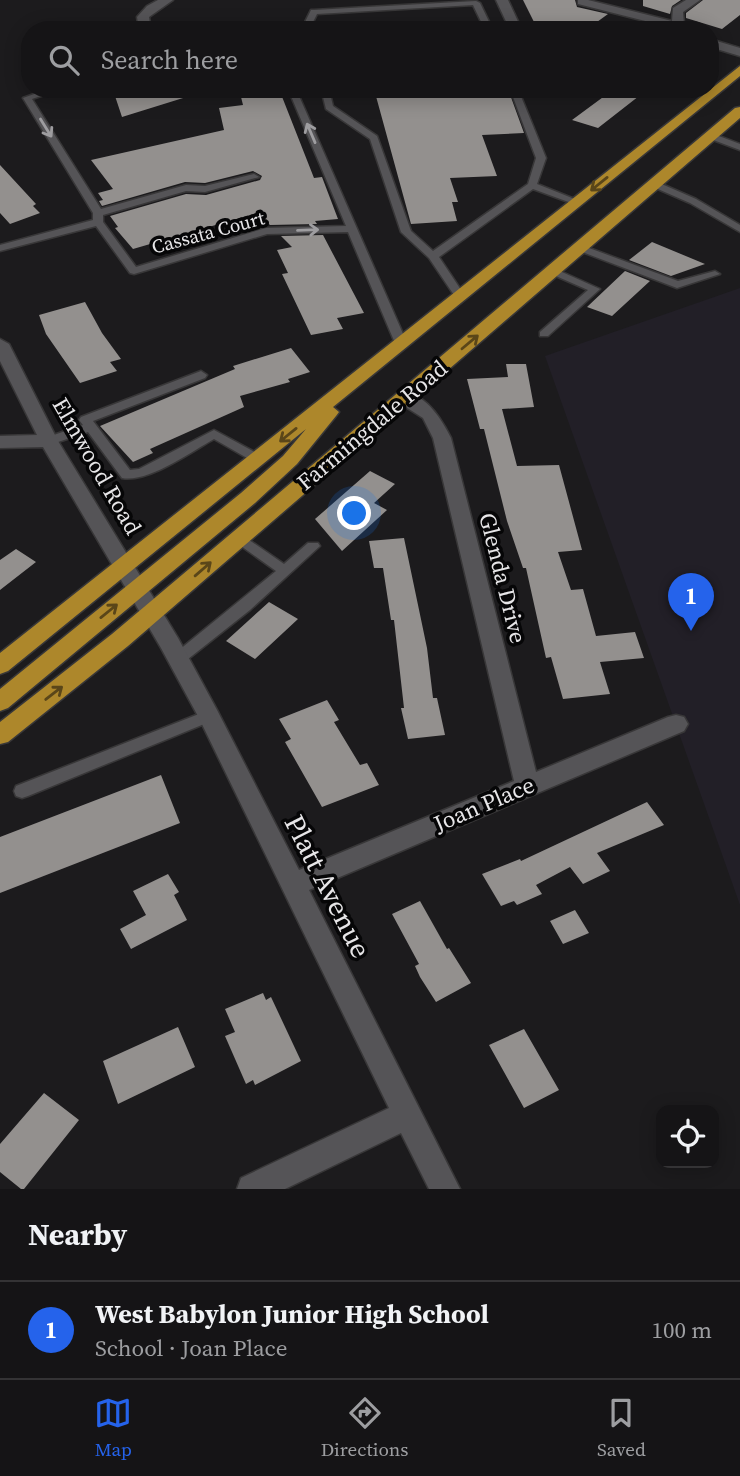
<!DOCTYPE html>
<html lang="en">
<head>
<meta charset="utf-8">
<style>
	:root { --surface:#151416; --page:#1e1d1f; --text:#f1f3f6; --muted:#9d9ea1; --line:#343335; --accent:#2563eb }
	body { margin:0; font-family:"Source Serif 4",serif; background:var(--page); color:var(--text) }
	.controls { position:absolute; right:21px; bottom:21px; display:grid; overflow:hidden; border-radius:14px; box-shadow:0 4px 18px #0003 }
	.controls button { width:63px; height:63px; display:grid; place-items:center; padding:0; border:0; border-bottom:2px solid var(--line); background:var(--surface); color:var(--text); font:35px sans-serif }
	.you { position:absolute; left:355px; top:514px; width:24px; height:24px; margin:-18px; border:5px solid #fff; border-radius:50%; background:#1a73e8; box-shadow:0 0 0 10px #1a73e833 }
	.badge { display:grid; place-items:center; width:46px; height:46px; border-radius:50%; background:var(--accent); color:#fff; font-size:23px; font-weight:700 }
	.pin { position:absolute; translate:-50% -58px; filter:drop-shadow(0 2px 4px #0008) }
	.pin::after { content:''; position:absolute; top:37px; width:24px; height:21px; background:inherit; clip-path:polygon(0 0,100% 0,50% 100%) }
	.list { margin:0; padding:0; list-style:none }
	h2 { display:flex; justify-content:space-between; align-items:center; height:91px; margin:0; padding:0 28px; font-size:30px }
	h2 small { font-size:23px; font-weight:400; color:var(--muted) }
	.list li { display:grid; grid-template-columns:46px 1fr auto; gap:21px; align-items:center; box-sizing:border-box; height:98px; padding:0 28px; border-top:2px solid var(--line) }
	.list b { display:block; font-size:26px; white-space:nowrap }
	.list p { margin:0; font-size:23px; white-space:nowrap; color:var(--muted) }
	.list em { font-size:23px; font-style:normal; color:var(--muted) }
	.icon { flex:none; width:38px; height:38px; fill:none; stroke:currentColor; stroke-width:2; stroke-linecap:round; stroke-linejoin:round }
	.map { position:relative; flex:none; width:740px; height:1189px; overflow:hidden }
	.search { position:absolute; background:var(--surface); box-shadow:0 4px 18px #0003; left:21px; right:21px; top:21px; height:77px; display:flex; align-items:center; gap:18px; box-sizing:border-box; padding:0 24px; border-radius:28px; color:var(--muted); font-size:26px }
	.sheet { height:189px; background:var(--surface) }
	nav { display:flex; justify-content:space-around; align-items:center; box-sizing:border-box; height:98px; border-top:2px solid var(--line); background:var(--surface); font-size:19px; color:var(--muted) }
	nav a { display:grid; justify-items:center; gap:4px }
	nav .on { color:var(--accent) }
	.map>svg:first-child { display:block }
	.built { fill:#221f27 }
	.building { fill:#93908e }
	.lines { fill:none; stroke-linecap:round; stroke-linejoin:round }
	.lane-casing { stroke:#383738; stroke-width:3 }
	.street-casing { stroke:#383738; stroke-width:3 }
	.primary-casing { stroke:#383738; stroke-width:3 }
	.lane { fill:#555457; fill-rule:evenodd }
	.street { fill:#555457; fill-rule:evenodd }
	.primary { fill:#ad872b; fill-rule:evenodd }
	.oneway { stroke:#9e9da0 }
	.oneway2 { stroke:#5a4619 }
	.labels { text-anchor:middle; stroke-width:7; stroke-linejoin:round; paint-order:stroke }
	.far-street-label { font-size:19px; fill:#e7e6e8; stroke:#060607 }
	.street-label { font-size:23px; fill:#e7e6e8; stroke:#060607 }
	.near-street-label { font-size:28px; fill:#e7e6e8; stroke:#060607 }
</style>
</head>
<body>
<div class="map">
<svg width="740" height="1189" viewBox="0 0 740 1189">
	<rect width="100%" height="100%" fill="#1c1b1d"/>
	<!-- built -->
	<path class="built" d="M 740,288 L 740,905 L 545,356 Z"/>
	<!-- building -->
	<path class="building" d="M 523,0 L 575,0 L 577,7 L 608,14 L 586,30 L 538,30 Z
		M 643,0 L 681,0 L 672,6 L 670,14 L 643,6 Z
		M 703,0 L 740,0 L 740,15 L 722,29 L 686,18 L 686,13 Z
		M 137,89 L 195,89 L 196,94 L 122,117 L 115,96 Z
		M 239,89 L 279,89 L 314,178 L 322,177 L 338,219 L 315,221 L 317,224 L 270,225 L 257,213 L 133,249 L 115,228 L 118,227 L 110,216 L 186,194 L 206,195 L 260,180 L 262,176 L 253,171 L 205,183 L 185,182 L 102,206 L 99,201 L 103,200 L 98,193 L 113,189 L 91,160 L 224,130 L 219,108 L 243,105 Z
		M 374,89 L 508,89 L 524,133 L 482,135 L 497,176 L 450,178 L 458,202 L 452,202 L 457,221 L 411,224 Z
		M 614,89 L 648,89 L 598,128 L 572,120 Z
		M 0,165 L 36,204 L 33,206 L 40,213 L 10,224 L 0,213 Z
		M 323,235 L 364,313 L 337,318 L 343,329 L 311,335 L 282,274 L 288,273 L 277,250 L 292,247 L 281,236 Z
		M 652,242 L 705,264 L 671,276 L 629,260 Z
		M 625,271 L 650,281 L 612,316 L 587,307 Z
		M 85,302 L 102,333 L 121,359 L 110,362 L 117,371 L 80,383 L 46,334 L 39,315 Z
		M 291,348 L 310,372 L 288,379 L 290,382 L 240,396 L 244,407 L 150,449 L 153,453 L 133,462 L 100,426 L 235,369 L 233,366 Z
		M 506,364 L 526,364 L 534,407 L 502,409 L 517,466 L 559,465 L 582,550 L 558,552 L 571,590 L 583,589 L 596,636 L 635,632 L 644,658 L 600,662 L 610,694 L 563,699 L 551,657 L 546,658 L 526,568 L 523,568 L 507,521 L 484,429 L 480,429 L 467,379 L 508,377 Z
		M 370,471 L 395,484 L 374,503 L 387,510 L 342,551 L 315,519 Z
		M 404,538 L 427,648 L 433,698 L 437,698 L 445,735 L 408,739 L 401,708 L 404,708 L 394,620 L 391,620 L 383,568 L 374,568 L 369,541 Z
		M 16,549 L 36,562 L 0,590 L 0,560 Z
		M 269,602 L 298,619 L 255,659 L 226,641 Z
		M 327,700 L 339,720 L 334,722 L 360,765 L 367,763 L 379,785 L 322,807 L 285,742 L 291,739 L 279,719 Z
		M 161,775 L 180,823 L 0,893 L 0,837 Z
		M 647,802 L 664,825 L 597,853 L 610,871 L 583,884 L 570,867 L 536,885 L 542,894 L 517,905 L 514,901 L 501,906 L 482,874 L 520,859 L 521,861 Z
		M 168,874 L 179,892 L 174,895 L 187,920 L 131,949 L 120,929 L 146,915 L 133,891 Z
		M 420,901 L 447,949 L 449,948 L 471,983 L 436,1002 L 420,977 L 415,966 L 419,964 L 392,914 Z
		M 575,910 L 589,933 L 563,944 L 550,921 Z
		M 263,993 L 266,1000 L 271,997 L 301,1061 L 255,1085 L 253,1080 L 246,1084 L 225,1036 L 235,1032 L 225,1009 Z
		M 178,1027 L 195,1067 L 118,1104 L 103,1061 Z
		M 524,1029 L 559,1090 L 524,1108 L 489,1045 Z
		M 44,1093 L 79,1120 L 24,1189 L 21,1189 L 0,1172 L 0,1144 Z"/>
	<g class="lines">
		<defs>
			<path id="lane" d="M 476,1 L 480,3 L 493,30 L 485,30 L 473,5 L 317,14 L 312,24 L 314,30 L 306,30 L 304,24 L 311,10 L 314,10 Z
				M 48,89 L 62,89 L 32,99 L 101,209 L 186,185 L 205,186 L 254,174 L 259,177 L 205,192 L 186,191 L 103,215 L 103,222 L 136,267 L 266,228 L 346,226 L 288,89 L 296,89 L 407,343 L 405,345 L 397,345 L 395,343 L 348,232 L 267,234 L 134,274 L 130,273 L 96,226 L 0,251 L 0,245 L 93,220 L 93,213 L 23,98 Z
				M 321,89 L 329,89 L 333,106 L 377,136 L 411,231 L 433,251 L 528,184 L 536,158 L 510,89 L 518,89 L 546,158 L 537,184 L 582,202 L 574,204 L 533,189 L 439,257 L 465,296 L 464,298 L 456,298 L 429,258 L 401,232 L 370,139 L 326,109 Z
				M 711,133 L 740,144 L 740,150 L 708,138 L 708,134 Z
				M 651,182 L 657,182 L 696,199 L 740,225 L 740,232 L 690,203 L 651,186 Z
				M 581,245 L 678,281 L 715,271 L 720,274 L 677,288 L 577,250 L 576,248 Z
				M 553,268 L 600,289 L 548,336 L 540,336 L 540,332 L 588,290 L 549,273 L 548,271 Z
				M 201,371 L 207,375 L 205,378 L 93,421 L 130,470 L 139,469 L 214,430 L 262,456 L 264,459 L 262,462 L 254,462 L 214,439 C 191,452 148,483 122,478 L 88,432 L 49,445 L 43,441 L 45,438 L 83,425 L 79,420 L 81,417 Z
				M 239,533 L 284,564 L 308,543 L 318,543 L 320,546 L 250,610 L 183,663 L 173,663 L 171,659 L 173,655 L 276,571 L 234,541 L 232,538 Z
				M 209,710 L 214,712 L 217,716 L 214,720 L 28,796 L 22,798 L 16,796 L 14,791 L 16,786 Z"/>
			<path id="street" d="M 158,0 L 173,0 L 149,17 L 151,30 L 139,30 L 137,17 L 147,6 Z
				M 496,0 L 508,0 L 522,30 L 510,30 Z
				M 578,0 L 588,0 L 672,21 L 673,8 L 686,0 L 700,0 L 683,12 L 684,24 L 699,30 L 667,30 L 669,27 L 578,4 Z
				M 710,39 L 740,48 L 740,56 L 710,47 Z
				M 0,339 L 9,344 L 58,441 L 178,638 L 217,710 L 299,870 L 514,781 L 433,438 L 423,418 L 398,402 L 395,398 L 398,394 C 423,388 442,420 451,438 L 536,772 L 668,717 L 676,715 L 684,717 L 688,724 L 684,731 L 309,890 L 460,1189 L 429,1189 L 401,1133 L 285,1189 L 237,1189 L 241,1178 L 389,1108 L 199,718 L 161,648 L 43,447 L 0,448 L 0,436 L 37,435 L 0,361 Z"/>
			<path id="primary" d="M 740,66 L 740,76 L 333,407 L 339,412 L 336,416 L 297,464 L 255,503 L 8,708 L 0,711 L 0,689 L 241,493 L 283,456 L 306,429 L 8,671 L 0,674 L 0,653 Z
				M 740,107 L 740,118 L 128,646 L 8,742 L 0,744 L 0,722 L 112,634 L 735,108 Z"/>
		</defs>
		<!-- lane casing -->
		<use href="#lane" class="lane-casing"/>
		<!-- street casing -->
		<use href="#street" class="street-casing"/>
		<!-- primary casing -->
		<use href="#primary" class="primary-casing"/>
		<!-- lane -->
		<use href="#lane" class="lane"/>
		<!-- street -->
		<use href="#street" class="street"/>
		<!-- primary -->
		<use href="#primary" class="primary"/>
	</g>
	<!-- one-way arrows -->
	<defs><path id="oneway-shaft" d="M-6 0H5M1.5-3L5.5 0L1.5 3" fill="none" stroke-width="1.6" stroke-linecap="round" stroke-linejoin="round" transform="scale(1.75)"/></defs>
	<g class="oneway">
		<use href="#oneway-shaft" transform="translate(46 128) rotate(58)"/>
		<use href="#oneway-shaft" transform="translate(311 133) rotate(-113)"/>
		<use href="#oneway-shaft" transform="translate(308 230) rotate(-2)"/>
	</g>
	<g class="oneway2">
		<use href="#oneway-shaft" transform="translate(599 184) rotate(141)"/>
		<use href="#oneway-shaft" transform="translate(470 342) rotate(-40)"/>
		<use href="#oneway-shaft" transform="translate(288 435) rotate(141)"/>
		<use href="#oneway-shaft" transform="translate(203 569) rotate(-41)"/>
		<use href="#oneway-shaft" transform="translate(109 611) rotate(-39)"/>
		<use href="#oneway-shaft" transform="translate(54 693) rotate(-38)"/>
	</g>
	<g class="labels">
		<!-- far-street labels -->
		<g class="far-street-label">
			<text transform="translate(208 232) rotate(-15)" y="7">Cassata Court</text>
		</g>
		<!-- street labels -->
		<g class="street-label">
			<text transform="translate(372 425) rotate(-40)" y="8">Farmingdale Road</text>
			<text transform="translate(97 466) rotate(60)" y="8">Elmwood Road</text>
			<text transform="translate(503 578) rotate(76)" y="8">Glenda Drive</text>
			<text transform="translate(484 804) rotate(-23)" y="8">Joan Place</text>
		</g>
		<!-- near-street labels -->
		<g class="near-street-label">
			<text transform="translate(328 886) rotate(63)" y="10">Platt Avenue</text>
		</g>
	</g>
</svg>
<div class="controls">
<button><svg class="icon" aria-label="locate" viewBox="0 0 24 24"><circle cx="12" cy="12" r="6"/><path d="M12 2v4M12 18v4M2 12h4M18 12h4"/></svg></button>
</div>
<div class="you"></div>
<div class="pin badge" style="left:691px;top:631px">1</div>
<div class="search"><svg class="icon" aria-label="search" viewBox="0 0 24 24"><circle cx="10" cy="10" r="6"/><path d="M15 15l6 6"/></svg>Search here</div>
</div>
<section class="sheet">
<h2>Nearby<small></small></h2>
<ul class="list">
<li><span class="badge">1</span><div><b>West Babylon Junior High School</b><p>School · Joan Place</p></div><em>100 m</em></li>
</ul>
</section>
<nav>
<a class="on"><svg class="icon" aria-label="map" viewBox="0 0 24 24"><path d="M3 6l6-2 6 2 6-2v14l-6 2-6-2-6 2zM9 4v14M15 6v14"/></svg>Map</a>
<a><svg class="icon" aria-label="directions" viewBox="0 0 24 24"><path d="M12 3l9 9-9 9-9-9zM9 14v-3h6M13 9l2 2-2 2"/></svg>Directions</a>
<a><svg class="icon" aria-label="saved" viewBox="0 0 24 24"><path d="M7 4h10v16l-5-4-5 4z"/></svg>Saved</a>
</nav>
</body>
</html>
